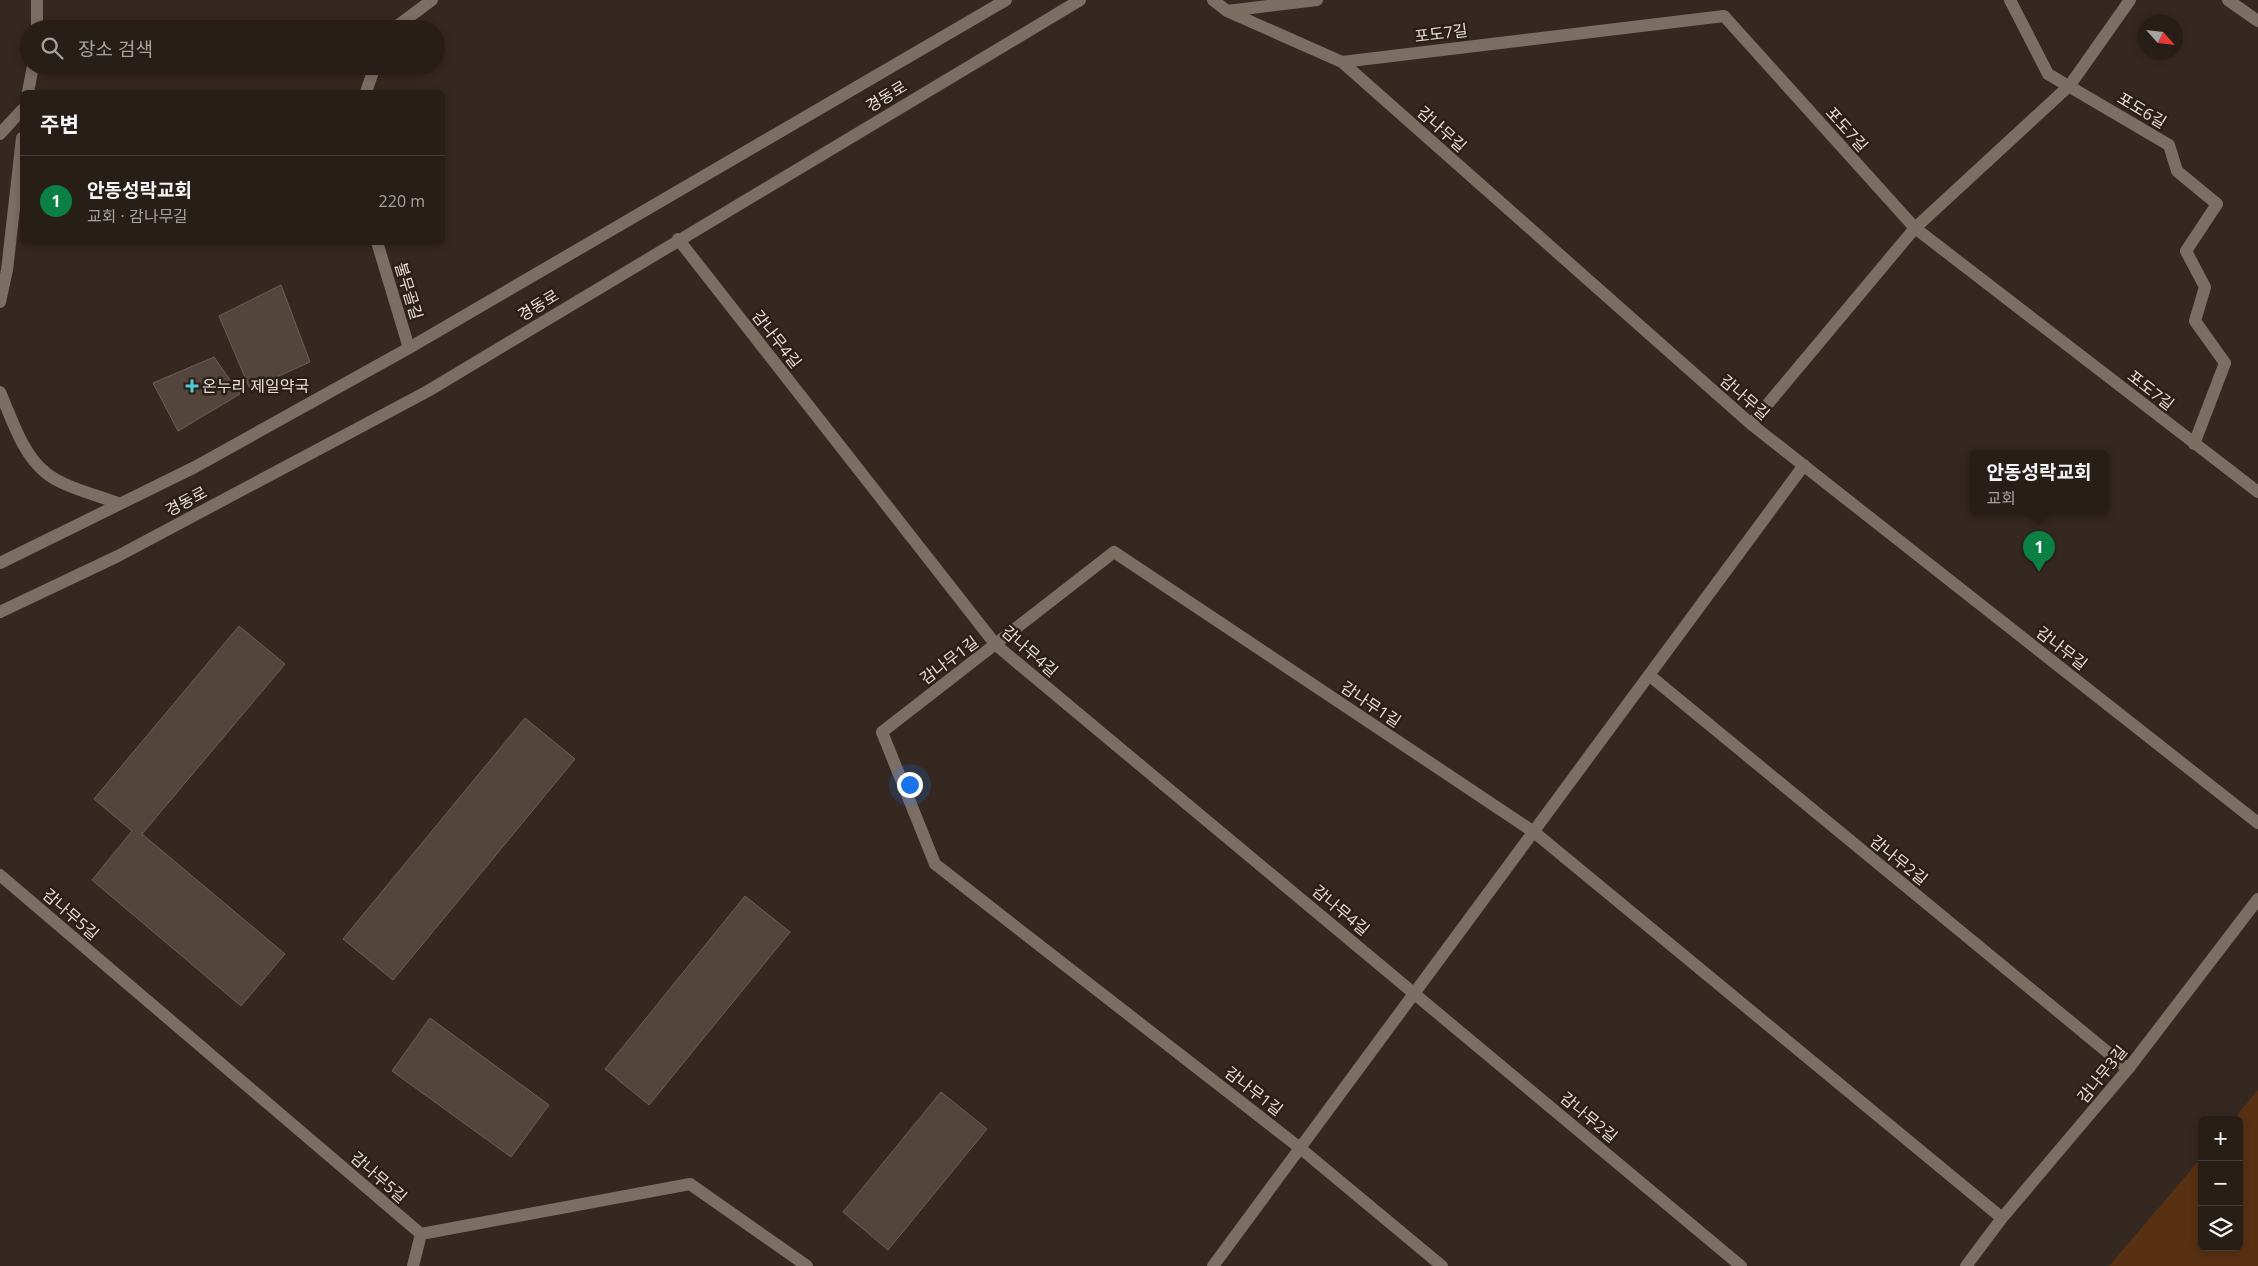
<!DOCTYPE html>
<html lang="ko">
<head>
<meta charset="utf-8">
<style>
	:root { --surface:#281e18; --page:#342b25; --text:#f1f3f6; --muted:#a5a2a2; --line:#443c37; --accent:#0b8043 }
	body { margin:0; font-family:"Open Sans","Noto Sans KR",sans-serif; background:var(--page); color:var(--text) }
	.controls { position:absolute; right:15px; bottom:15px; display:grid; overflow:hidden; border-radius:8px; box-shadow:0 2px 8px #0003 }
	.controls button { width:45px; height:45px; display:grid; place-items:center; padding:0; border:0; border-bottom:1px solid var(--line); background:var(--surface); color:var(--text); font:25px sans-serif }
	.compass { position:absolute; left:2138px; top:15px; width:45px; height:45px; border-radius:50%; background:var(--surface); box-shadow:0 2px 8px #0003; rotate:117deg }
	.you { position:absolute; left:909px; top:784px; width:18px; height:18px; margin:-12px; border:4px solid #fff; border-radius:50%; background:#1a73e8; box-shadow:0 0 0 8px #1a73e833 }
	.badge { display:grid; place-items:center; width:32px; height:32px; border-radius:50%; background:var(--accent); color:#fff; font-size:16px; font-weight:700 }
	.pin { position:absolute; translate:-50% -41px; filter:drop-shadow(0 1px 2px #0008) }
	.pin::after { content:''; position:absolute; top:26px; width:18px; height:15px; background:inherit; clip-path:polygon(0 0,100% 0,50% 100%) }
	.popup { position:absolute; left:1969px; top:450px; width:140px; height:65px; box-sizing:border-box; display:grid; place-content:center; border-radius:8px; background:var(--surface); filter:drop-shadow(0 1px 4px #0005); font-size:16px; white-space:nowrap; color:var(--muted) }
	.popup b { font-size:19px; color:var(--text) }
	.popup::after { content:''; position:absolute; left:50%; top:100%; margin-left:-10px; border:10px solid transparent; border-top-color:var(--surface) }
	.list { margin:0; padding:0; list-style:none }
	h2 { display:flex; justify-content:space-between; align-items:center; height:65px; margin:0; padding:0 20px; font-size:21px }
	h2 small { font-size:16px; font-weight:400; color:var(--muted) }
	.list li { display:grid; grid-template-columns:32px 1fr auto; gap:15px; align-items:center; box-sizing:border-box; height:90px; padding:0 20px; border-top:1px solid var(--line) }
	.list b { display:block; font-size:19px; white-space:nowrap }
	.list p { margin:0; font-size:16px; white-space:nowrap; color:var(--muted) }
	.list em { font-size:16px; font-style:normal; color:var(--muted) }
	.icon { flex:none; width:28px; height:28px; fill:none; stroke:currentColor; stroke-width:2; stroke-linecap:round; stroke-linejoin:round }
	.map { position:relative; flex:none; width:2258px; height:1266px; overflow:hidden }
	.search { position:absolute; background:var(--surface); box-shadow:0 2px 8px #0003; left:20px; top:20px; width:425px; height:55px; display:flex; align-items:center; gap:12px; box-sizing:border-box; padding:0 18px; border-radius:28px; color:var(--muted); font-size:19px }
	.panel { position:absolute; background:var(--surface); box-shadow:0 2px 8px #0003; left:20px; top:90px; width:425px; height:155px; border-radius:8px }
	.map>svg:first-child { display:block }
	.green { fill:#583012 }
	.building { fill:#53453c; stroke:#6e5f56 }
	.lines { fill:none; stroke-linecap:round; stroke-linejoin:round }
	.minor { stroke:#7d6e64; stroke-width:12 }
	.poi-dot { fill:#52cbd7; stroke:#2b1f17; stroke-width:2 }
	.labels { text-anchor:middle; stroke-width:5; stroke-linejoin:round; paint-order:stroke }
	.street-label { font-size:16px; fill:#e8dfd9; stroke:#2b1f17 }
	.poi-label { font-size:16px; fill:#e8dfd9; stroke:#2b1f17; text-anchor:start }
</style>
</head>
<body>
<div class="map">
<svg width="2258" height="1266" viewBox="0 0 2258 1266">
	<rect width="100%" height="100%" fill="#352820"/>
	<!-- green -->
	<path class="green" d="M 2258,1090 L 2258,1266 L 2109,1266 L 2202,1157 L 2202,1247 L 2239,1247 L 2239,1120 L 2233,1120 Z"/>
	<!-- building -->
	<path class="building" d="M 281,285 L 310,362 L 250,389 L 219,316 Z
		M 214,357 L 240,394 L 178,431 L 153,383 Z
		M 239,626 L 285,664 L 142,834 L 285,954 L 241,1006 L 92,880 L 132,831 L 94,799 Z
		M 525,718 L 575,759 L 393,980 L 343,939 Z
		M 745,896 L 790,932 L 649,1105 L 605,1069 Z
		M 430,1018 L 549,1105 L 511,1157 L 392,1071 Z
		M 941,1092 L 987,1129 L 888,1250 L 843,1212 Z"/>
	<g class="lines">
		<!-- minor -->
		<path class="minor" d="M 37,0 L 37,29
			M 1213,0 L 1227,11 L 1342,62 L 1751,424 L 2258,823
			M 2010,0 L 2048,74 L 2169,145 L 2177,171 L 2217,204 L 2186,251 L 2205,287 L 2195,321 L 2225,363 L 2194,444
			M 2228,0 L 2258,21
			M 1227,11 L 1317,0
			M 393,29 L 432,0
			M 1342,62 L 1724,16 L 1915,228 L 2258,492
			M 28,92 L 33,66
			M 366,92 L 375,66
			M 0,134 L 22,110
			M 678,239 L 996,645 L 1741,1266
			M 377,242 L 409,348
			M 0,302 L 7,270 L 22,138
			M 0,392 C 12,419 22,454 46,473 C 63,487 97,495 118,503
			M 1751,424 L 1915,228 L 2070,85 L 2130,0
			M 0,563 L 195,467 L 409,348 L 1006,0
			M 0,612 L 118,556 L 428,391 L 1080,0
			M 1649,675 L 2128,1069
			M 0,875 L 421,1234 L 690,1184 L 807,1266
			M 413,1266 L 421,1234
			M 1213,1266 L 1804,465
			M 1442,1266 L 1300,1148 L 935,864 L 882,732 L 1114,552 L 1534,832 L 2002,1218
			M 1966,1266 L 2002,1218 L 2128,1069 L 2258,899"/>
	</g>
	<!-- markers -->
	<path class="poi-dot" d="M189.5 378.5h5v5h5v5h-5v5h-5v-5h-5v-5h5z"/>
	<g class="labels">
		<!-- street labels -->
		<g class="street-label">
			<text transform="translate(1441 33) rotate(-7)" y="6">포도7길</text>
			<text transform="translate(886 96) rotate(-31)" y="6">경동로</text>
			<text transform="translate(2142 110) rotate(31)" y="6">포도6길</text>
			<text transform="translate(1442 129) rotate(42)" y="6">감나무길</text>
			<text transform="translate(1847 129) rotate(48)" y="6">포도7길</text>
			<text transform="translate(409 291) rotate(73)" y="6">불무골길</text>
			<text transform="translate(538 305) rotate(-31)" y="6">경동로</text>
			<text transform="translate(777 339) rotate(52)" y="6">감나무4길</text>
			<text transform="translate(2151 390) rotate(38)" y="6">포도7길</text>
			<text transform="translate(1745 397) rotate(41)" y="6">감나무길</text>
			<text transform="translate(186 501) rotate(-28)" y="6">경동로</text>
			<text transform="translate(2062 648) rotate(38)" y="6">감나무길</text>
			<text transform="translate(1030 651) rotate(41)" y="6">감나무4길</text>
			<text transform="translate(949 660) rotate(-37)" y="6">감나무1길</text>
			<text transform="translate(1371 704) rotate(34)" y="6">감나무1길</text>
			<text transform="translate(1899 860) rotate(39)" y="6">감나무2길</text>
			<text transform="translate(1341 910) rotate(40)" y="6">감나무4길</text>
			<text transform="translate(71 914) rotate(41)" y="6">감나무5길</text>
			<text transform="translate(2102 1074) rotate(-51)" y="6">감나무3길</text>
			<text transform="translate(1254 1091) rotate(38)" y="6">감나무1길</text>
			<text transform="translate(1589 1117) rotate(40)" y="6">감나무2길</text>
			<text transform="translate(379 1177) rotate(41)" y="6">감나무5길</text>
		</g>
		<!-- poi labels -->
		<g class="poi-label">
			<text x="202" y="392">온누리 제일약국</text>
		</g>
	</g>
</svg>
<div class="controls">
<button>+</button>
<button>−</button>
<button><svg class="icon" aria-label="layers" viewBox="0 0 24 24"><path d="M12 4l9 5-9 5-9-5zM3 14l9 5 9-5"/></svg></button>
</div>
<svg class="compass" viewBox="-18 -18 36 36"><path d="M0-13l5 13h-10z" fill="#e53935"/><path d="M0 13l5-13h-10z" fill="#a5a2a2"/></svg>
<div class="you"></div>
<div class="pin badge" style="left:2039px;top:572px">1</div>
<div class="popup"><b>안동성락교회</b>교회</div>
<div class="search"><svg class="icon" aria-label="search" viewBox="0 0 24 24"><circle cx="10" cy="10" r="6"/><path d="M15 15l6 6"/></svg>장소 검색</div>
<section class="panel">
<h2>주변<small></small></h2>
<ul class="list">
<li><span class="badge">1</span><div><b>안동성락교회</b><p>교회 · 감나무길</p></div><em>220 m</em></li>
</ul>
</section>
</div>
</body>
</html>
